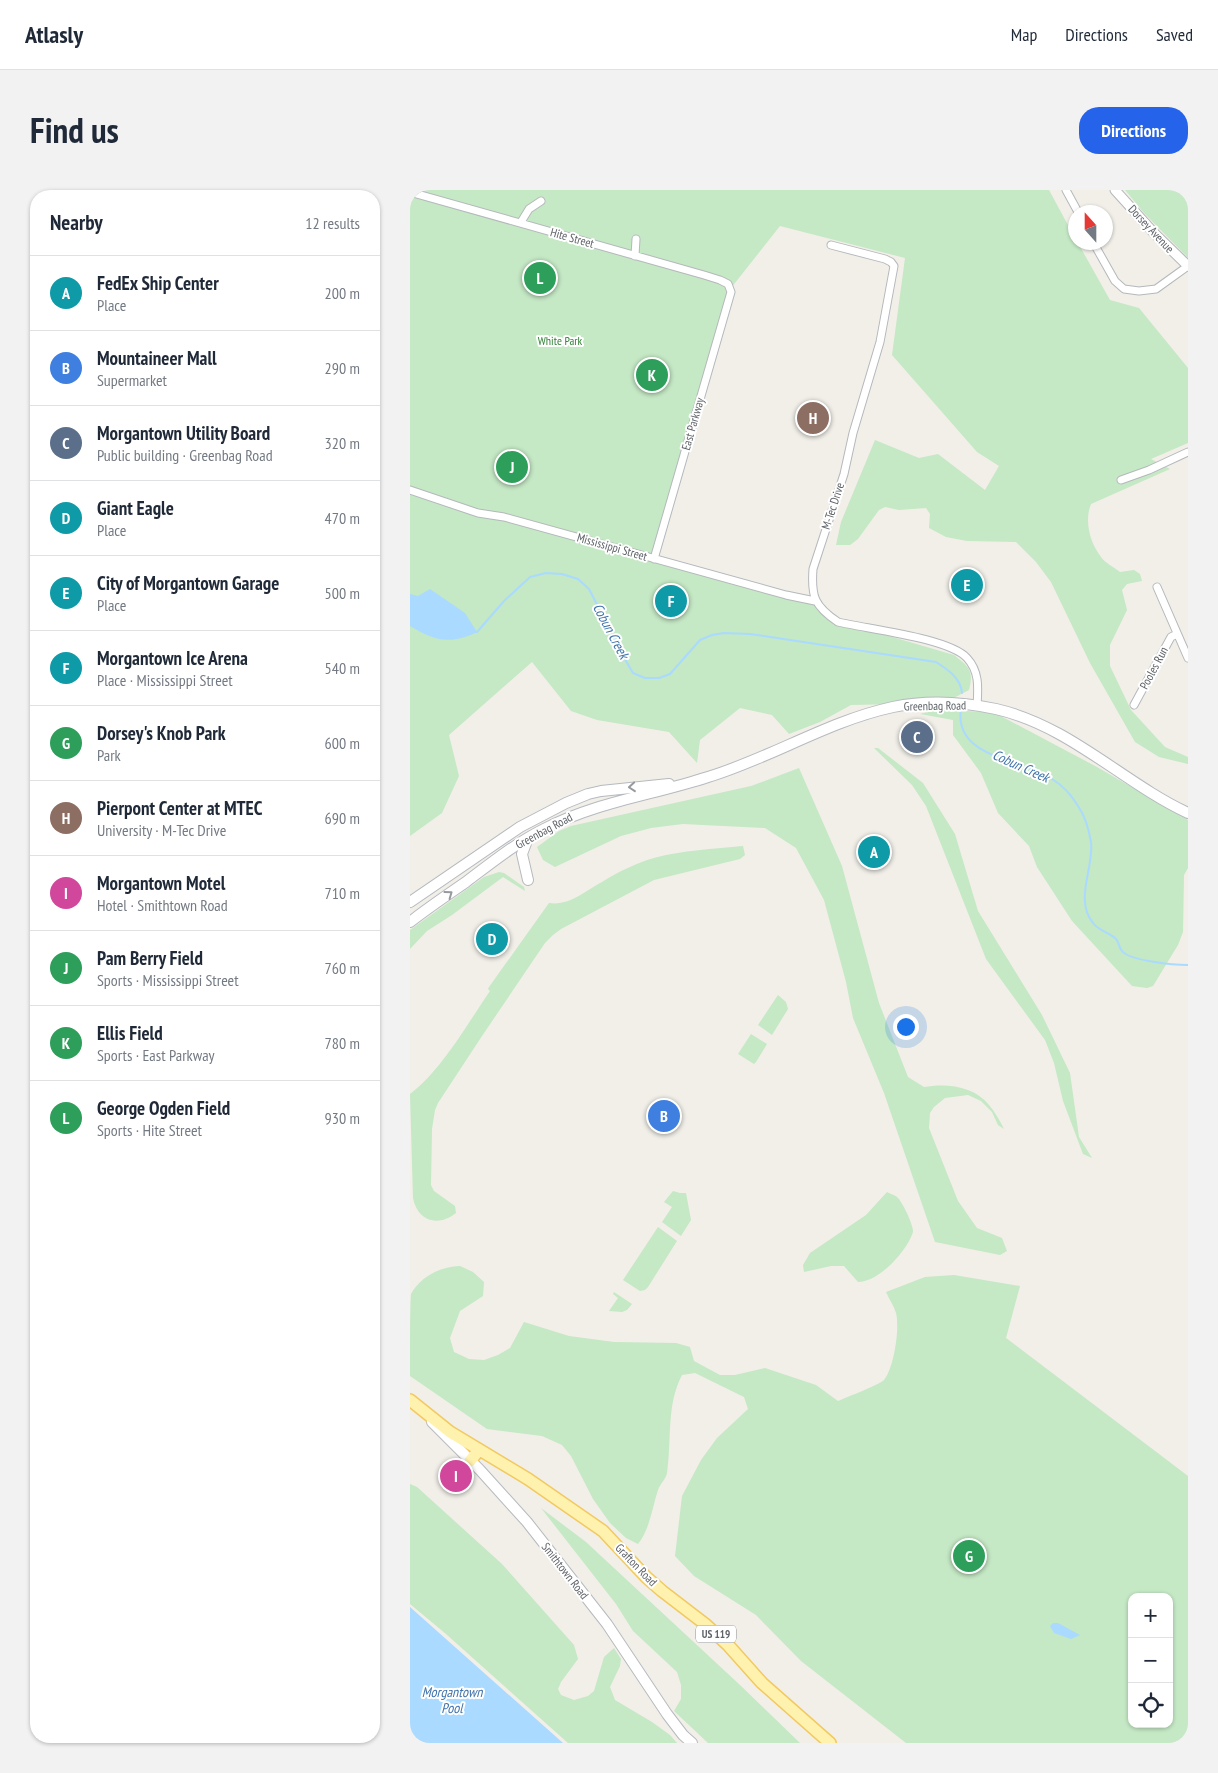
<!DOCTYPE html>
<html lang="en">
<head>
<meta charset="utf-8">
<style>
	:root { --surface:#fff; --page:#f2f2f3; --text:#1f2937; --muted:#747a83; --line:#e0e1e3; --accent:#2563eb }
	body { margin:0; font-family:"PT Sans Narrow",sans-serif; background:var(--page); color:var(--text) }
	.controls { position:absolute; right:15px; bottom:15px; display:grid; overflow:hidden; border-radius:10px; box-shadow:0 1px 4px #0004 }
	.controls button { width:45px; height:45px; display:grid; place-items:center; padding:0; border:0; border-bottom:1px solid var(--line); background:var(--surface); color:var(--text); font:25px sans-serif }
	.compass { position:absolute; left:658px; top:15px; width:45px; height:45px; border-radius:50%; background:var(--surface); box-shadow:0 1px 4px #0004; rotate:339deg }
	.you { position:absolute; left:495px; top:836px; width:18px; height:18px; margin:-12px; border:4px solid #fff; border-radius:50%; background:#1a73e8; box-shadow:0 0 0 8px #1a73e833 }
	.badge { display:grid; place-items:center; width:32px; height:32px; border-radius:50%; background:var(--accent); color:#fff; font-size:16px; font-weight:700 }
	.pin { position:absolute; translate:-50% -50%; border:2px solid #fff; box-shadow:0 1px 5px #0006 }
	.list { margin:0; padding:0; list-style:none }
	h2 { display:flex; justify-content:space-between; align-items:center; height:65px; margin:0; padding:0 20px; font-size:21px }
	h2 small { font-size:16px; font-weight:400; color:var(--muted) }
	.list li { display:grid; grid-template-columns:32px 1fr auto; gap:15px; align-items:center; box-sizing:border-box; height:75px; padding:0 20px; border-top:1px solid var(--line) }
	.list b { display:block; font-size:19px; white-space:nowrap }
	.list p { margin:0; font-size:16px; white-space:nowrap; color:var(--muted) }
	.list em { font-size:16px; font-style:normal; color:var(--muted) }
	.icon { flex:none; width:28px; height:28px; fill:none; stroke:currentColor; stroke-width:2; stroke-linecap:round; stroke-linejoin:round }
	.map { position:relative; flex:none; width:778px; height:1553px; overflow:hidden; border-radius:20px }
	header { display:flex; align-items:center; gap:30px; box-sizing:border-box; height:70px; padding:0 25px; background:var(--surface); border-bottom:1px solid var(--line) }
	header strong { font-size:24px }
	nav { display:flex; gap:28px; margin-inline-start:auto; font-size:18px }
	.intro { display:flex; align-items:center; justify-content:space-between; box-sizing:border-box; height:120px; padding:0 30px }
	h1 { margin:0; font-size:35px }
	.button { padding:12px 22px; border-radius:20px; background:var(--accent); color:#fff; font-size:18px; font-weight:700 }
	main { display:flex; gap:30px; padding:0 30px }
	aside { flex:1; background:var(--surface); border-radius:20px; box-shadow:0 1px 4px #0004 }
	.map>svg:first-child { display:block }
	.green { fill:#c5e8c5; fill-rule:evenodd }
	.water { fill:#aadaff }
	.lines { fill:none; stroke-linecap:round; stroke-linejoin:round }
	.stream { stroke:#aadaff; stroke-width:2 }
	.minor-casing { stroke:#b5b8bc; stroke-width:9 }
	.tertiary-casing { stroke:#b5b8bc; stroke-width:11 }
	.secondary-casing { stroke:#b6babf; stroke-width:12 }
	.primary-casing { stroke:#f2c960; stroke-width:14 }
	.minor { stroke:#fff; stroke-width:7 }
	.tertiary { stroke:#fff; stroke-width:9 }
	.secondary { stroke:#fff; stroke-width:10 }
	.primary { stroke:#fff2af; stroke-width:11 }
	.oneway { stroke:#979a9d }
	.labels { text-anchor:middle; stroke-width:4; stroke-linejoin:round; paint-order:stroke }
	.shield { fill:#fff; stroke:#8f9295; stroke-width:1 }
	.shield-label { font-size:11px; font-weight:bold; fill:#5f6368 }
	.street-label { font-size:12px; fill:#5f6368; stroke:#fff }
	.park-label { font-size:12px; fill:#348238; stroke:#fff }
	.water-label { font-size:14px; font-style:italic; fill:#4174aa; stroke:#fff }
</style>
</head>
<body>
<header>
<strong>Atlasly</strong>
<nav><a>Map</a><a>Directions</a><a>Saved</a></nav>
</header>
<div class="intro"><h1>Find us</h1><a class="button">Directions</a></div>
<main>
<aside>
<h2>Nearby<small>12 results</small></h2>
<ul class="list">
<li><span class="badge" style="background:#0f9aa8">A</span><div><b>FedEx Ship Center</b><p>Place</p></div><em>200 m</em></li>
<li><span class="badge" style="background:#3f7fe0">B</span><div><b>Mountaineer Mall</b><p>Supermarket</p></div><em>290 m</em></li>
<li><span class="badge" style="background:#5c6f8a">C</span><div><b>Morgantown Utility Board</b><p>Public building · Greenbag Road</p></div><em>320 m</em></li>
<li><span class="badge" style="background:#0f9aa8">D</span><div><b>Giant Eagle</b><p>Place</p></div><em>470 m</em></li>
<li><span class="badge" style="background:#0f9aa8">E</span><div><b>City of Morgantown Garage</b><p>Place</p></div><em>500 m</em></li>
<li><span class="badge" style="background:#0f9aa8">F</span><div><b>Morgantown Ice Arena</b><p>Place · Mississippi Street</p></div><em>540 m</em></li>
<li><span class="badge" style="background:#2e9e5b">G</span><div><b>Dorsey's Knob Park</b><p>Park</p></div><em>600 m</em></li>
<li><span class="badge" style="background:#8d6e63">H</span><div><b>Pierpont Center at MTEC</b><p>University · M-Tec Drive</p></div><em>690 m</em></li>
<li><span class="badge" style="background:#d1479c">I</span><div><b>Morgantown Motel</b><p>Hotel · Smithtown Road</p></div><em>710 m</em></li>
<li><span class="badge" style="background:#2e9e5b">J</span><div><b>Pam Berry Field</b><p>Sports · Mississippi Street</p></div><em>760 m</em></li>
<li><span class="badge" style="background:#2e9e5b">K</span><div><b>Ellis Field</b><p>Sports · East Parkway</p></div><em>780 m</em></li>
<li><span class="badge" style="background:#2e9e5b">L</span><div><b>George Ogden Field</b><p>Sports · Hite Street</p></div><em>930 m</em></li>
</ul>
</aside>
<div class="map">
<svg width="778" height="1553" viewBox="0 0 778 1553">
	<rect width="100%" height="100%" fill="#f1efe8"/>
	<!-- green -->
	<path class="green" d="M 0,0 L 639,0 L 665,48 L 666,52 L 668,53 L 700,110 L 729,118 L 778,178 L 778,253 L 741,269 L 760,279 L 681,314 C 674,331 680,353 691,367 C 695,373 704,377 710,382 L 724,380 L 730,384 L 732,391 L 717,394 L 712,400 L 717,420 L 700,455 L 700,476 L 721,520 L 755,557 L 778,567 L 778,574 L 749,567 L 725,552 L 680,473 L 641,392 L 626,372 L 606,352 L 557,351 L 536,347 L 519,338 L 520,324 L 516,318 L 489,320 L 475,317 L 469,320 L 448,349 L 440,355 L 426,355 L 431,332 L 465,250 L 509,268 L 528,264 L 575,300 L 589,276 L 567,262 L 482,165 L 495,68 L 370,36 L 321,98 L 244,369 L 405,411 L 419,426 L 438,434 L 544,465 C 559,477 564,480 559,500 L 534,513 L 441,515 L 410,532 L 379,544 L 362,525 L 330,518 L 290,550 L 287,573 L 259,542 L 187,530 L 161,521 L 122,472 L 39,545 L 49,586 L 32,623 L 0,646 Z
		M 715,0 L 778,0 L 778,68 L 734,23 Z
		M 528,519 L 585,523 L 687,577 L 778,630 L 778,678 L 774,685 L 773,742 L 768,755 L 743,796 L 737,798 L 722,796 L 662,731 L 627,677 L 619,656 L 588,623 L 571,583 L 543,545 L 543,530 L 510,524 Z
		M 464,558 L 468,558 L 513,593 L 545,644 L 568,721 L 632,825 L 660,883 L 669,947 L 682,968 L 673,964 L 653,911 L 644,873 L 635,850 L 576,769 L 516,616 L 502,595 Z
		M 389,578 L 432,676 L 469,813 L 498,887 L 514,897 C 537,893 564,896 579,915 C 585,922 590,931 594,939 L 588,935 L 582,922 L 571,911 L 558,905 L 535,908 L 524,917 L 520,923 L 519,938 L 548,1011 L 567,1038 L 592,1048 L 597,1061 L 590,1065 L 525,1052 L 474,903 L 443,828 L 436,792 L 414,710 L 386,658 L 355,638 L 273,634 L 241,638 L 211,646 L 145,677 L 133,670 L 127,657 L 149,641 L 161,636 L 341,596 Z
		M 333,656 L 335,665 L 330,669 L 244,690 L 151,739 L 143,745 L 135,753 L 72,846 L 28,913 L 25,920 L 22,939 L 21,995 L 24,1001 L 45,1016 L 46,1023 C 27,1038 7,1030 3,1008 L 0,904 C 31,881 58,833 80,801 L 78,799 L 79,797 L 139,713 C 160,716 175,701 192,692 C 208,682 226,673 244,668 C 273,660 304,659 333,656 Z
		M 89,682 L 94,683 L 114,697 L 115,701 L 93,687 L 42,725 L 17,741 L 0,759 L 0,740 L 74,687 Z
		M 368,805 L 376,812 L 378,819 L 362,845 L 348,835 Z
		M 341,844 L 357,854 L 346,872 L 344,874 L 328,864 Z
		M 263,1001 L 270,1003 L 276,1003 L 281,1030 L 271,1046 L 252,1032 L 262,1017 L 254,1012 Z
		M 477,1002 C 480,1004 485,1005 487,1007 C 492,1011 504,1036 503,1042 C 497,1061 469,1092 448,1092 L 434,1076 L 421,1076 L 394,1082 L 393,1075 L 400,1063 L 456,1025 Z
		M 248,1037 L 267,1051 L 238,1097 L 235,1100 L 230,1101 L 213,1090 Z
		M 50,1076 L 63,1082 L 74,1092 L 73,1106 L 50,1121 L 40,1148 L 44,1162 L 59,1169 L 74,1170 L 88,1165 L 100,1158 L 114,1132 L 159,1146 L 204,1152 L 266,1153 L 280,1157 L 284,1171 L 310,1185 L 325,1185 L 355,1178 L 406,1195 L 428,1211 C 437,1207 469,1195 474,1190 C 484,1178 490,1138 486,1123 C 484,1116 479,1109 476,1102 L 515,1087 L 544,1085 L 610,1096 L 596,1148 L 778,1286 L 778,1553 L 496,1553 L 391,1471 L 346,1425 L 284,1386 L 265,1366 L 272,1306 L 291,1270 L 307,1248 L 338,1219 L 334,1207 L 285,1183 L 272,1185 C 256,1216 262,1249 257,1283 C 256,1289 250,1294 248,1300 C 242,1318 240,1339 228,1354 L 216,1348 L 200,1333 L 183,1309 L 161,1266 L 152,1255 L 132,1246 L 77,1239 L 0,1186 C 0,1174 0,1110 1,1104 C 11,1086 30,1077 50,1076 ZM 722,1407 L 759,1407 L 759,1534 L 722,1534 Z
		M 204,1102 L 222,1114 L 217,1120 L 212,1122 L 199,1121 L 208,1108 L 203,1104 Z
		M 0,1294 L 7,1297 L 92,1374 L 164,1455 L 168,1469 L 151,1492 L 148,1499 L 151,1505 L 164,1510 L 178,1506 L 184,1501 L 194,1467 L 204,1458 L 211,1469 L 210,1476 L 200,1497 L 205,1510 L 242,1532 L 260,1545 L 267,1553 L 158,1553 L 36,1444 L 0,1414 Z
		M 131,1318 L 176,1352 L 330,1495 L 390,1553 L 298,1553 L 264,1521 L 271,1509 L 271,1495 L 267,1482 L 223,1441 L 206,1414 Z"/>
	<!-- water -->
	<path class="water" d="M 20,399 L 55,423 L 67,442 C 40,455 25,451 0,436 L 0,404 L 8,406 Z
		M 0,1417 L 153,1553 L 0,1553 Z
		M 643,1433 L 648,1433 L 670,1445 L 661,1449 L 644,1443 L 640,1436 Z"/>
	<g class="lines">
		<!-- stream -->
		<path class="stream" d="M 65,442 L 67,442 L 94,411 L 120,387 L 136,383 L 152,384 L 168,389 L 179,399 L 216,471 L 223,483 L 235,488 L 249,488 L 260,484 L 290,450 L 302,445 L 314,443 L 340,444 L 526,472 C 537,479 551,488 552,503
			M 551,519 C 543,568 612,569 642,589 C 652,595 662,606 668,616 C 675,626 679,640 681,652 C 684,678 664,710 683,733 C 688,740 699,743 705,748 C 710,752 708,757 712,761 C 720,771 765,775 778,775"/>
		<defs>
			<path id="minor" d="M 656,0 L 668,22
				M 0,2 L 294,85 L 310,90 L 318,94 L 321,102 L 244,369
				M 111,32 L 119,19 L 131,11
				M 683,52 L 705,91 L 714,99 L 729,101 L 746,99 L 778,76
				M 421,55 L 475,69 L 481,72 L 484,76 L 470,152 L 443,243 L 434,284 L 403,379 C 401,406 404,416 428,432 C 457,439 539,448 557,468 C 570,482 568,499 567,516
				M 225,66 L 226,49
				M 711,290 L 739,280 L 778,262
				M 0,300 L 68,323 L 94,327 L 376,405 L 405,411
				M 747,397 L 778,468
				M 724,515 L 761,447 L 767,444"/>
			<path id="tertiary" d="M 705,0 L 744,43 L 778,76"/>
			<path id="secondary" d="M 118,648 L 112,664 L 118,690
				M 0,712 L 110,637 L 156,613 L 178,604 L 191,601 L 259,594
				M 0,732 C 18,718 37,705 56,692 C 81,673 106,653 134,639 C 186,612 243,605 298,587 C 361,568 418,531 483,517 C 516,510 553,512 586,519 C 660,536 712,592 778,623
				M 22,1232 L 70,1280 L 117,1332 L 197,1434 L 257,1524 L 273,1545 L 282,1553"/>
			<path id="primary" d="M 0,1210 L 40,1242 L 118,1289 L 193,1341 L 236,1387 L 252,1401 L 295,1434 L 318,1455 L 352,1493 L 420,1553
				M 60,1271 L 69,1260"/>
		</defs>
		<!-- minor casing -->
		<use href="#minor" class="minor-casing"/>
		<!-- tertiary casing -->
		<use href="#tertiary" class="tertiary-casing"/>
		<!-- secondary casing -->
		<use href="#secondary" class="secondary-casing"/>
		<!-- primary casing -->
		<use href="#primary" class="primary-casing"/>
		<!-- minor -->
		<use href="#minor" class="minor"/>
		<!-- tertiary -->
		<use href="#tertiary" class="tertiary"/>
		<!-- secondary -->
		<use href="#secondary" class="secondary"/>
		<!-- primary -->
		<use href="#primary" class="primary"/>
	</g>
	<!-- one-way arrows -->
	<defs><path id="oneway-chevron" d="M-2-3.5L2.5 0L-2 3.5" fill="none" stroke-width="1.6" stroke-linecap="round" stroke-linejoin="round" transform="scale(1.25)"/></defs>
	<g class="oneway">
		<use href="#oneway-chevron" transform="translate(222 597) rotate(175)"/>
		<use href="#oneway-chevron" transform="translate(39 704) rotate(-36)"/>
	</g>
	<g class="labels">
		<!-- shield labels -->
		<rect class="shield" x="286" y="1435.5" width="40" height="17" rx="4"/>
		<g class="shield-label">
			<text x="306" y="1448">US 119</text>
		</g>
		<!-- street labels -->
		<g class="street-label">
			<text transform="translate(741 39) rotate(47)" y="4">Dorsey Avenue</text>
			<text transform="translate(162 48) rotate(16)" y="4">Hite Street</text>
			<text transform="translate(283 234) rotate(-74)" y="4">East Parkway</text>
			<text transform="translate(423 316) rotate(-72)" y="4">M-Tec Drive</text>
			<text transform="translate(202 357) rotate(16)" y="4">Mississippi Street</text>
			<text transform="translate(744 478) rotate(-62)" y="4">Pooles Run</text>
			<text transform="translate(525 516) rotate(-1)" y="4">Greenbag Road</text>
			<text transform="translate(134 641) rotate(-28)" y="4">Greenbag Road</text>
			<text transform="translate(226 1375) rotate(46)" y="4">Grafton Road</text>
			<text transform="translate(155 1381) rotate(52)" y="4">Smithtown Road</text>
		</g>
		<!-- park labels -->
		<g class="park-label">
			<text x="150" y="155">White Park</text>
		</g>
		<!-- water labels -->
		<g class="water-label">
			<text transform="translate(201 441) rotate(62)" y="5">Cobun Creek</text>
			<text transform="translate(611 576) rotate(24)" y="5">Cobun Creek</text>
			<text x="42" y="1507">Morgantown<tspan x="42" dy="16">Pool</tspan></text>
		</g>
	</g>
</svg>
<div class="controls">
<button>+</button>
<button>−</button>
<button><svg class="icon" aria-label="locate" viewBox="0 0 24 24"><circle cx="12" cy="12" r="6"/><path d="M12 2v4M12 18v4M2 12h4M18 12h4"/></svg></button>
</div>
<svg class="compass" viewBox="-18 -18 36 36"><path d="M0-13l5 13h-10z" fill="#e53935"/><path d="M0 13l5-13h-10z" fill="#747a83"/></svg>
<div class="you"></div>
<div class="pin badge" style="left:464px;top:662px;background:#0f9aa8">A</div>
<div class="pin badge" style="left:254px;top:926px;background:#3f7fe0">B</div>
<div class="pin badge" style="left:507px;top:547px;background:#5c6f8a">C</div>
<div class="pin badge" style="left:82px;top:749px;background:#0f9aa8">D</div>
<div class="pin badge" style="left:557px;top:395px;background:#0f9aa8">E</div>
<div class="pin badge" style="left:261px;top:411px;background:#0f9aa8">F</div>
<div class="pin badge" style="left:559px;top:1366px;background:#2e9e5b">G</div>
<div class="pin badge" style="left:403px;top:228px;background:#8d6e63">H</div>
<div class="pin badge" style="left:46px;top:1286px;background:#d1479c">I</div>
<div class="pin badge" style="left:102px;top:277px;background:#2e9e5b">J</div>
<div class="pin badge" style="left:242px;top:185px;background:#2e9e5b">K</div>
<div class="pin badge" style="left:130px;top:88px;background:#2e9e5b">L</div>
</div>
</main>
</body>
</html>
